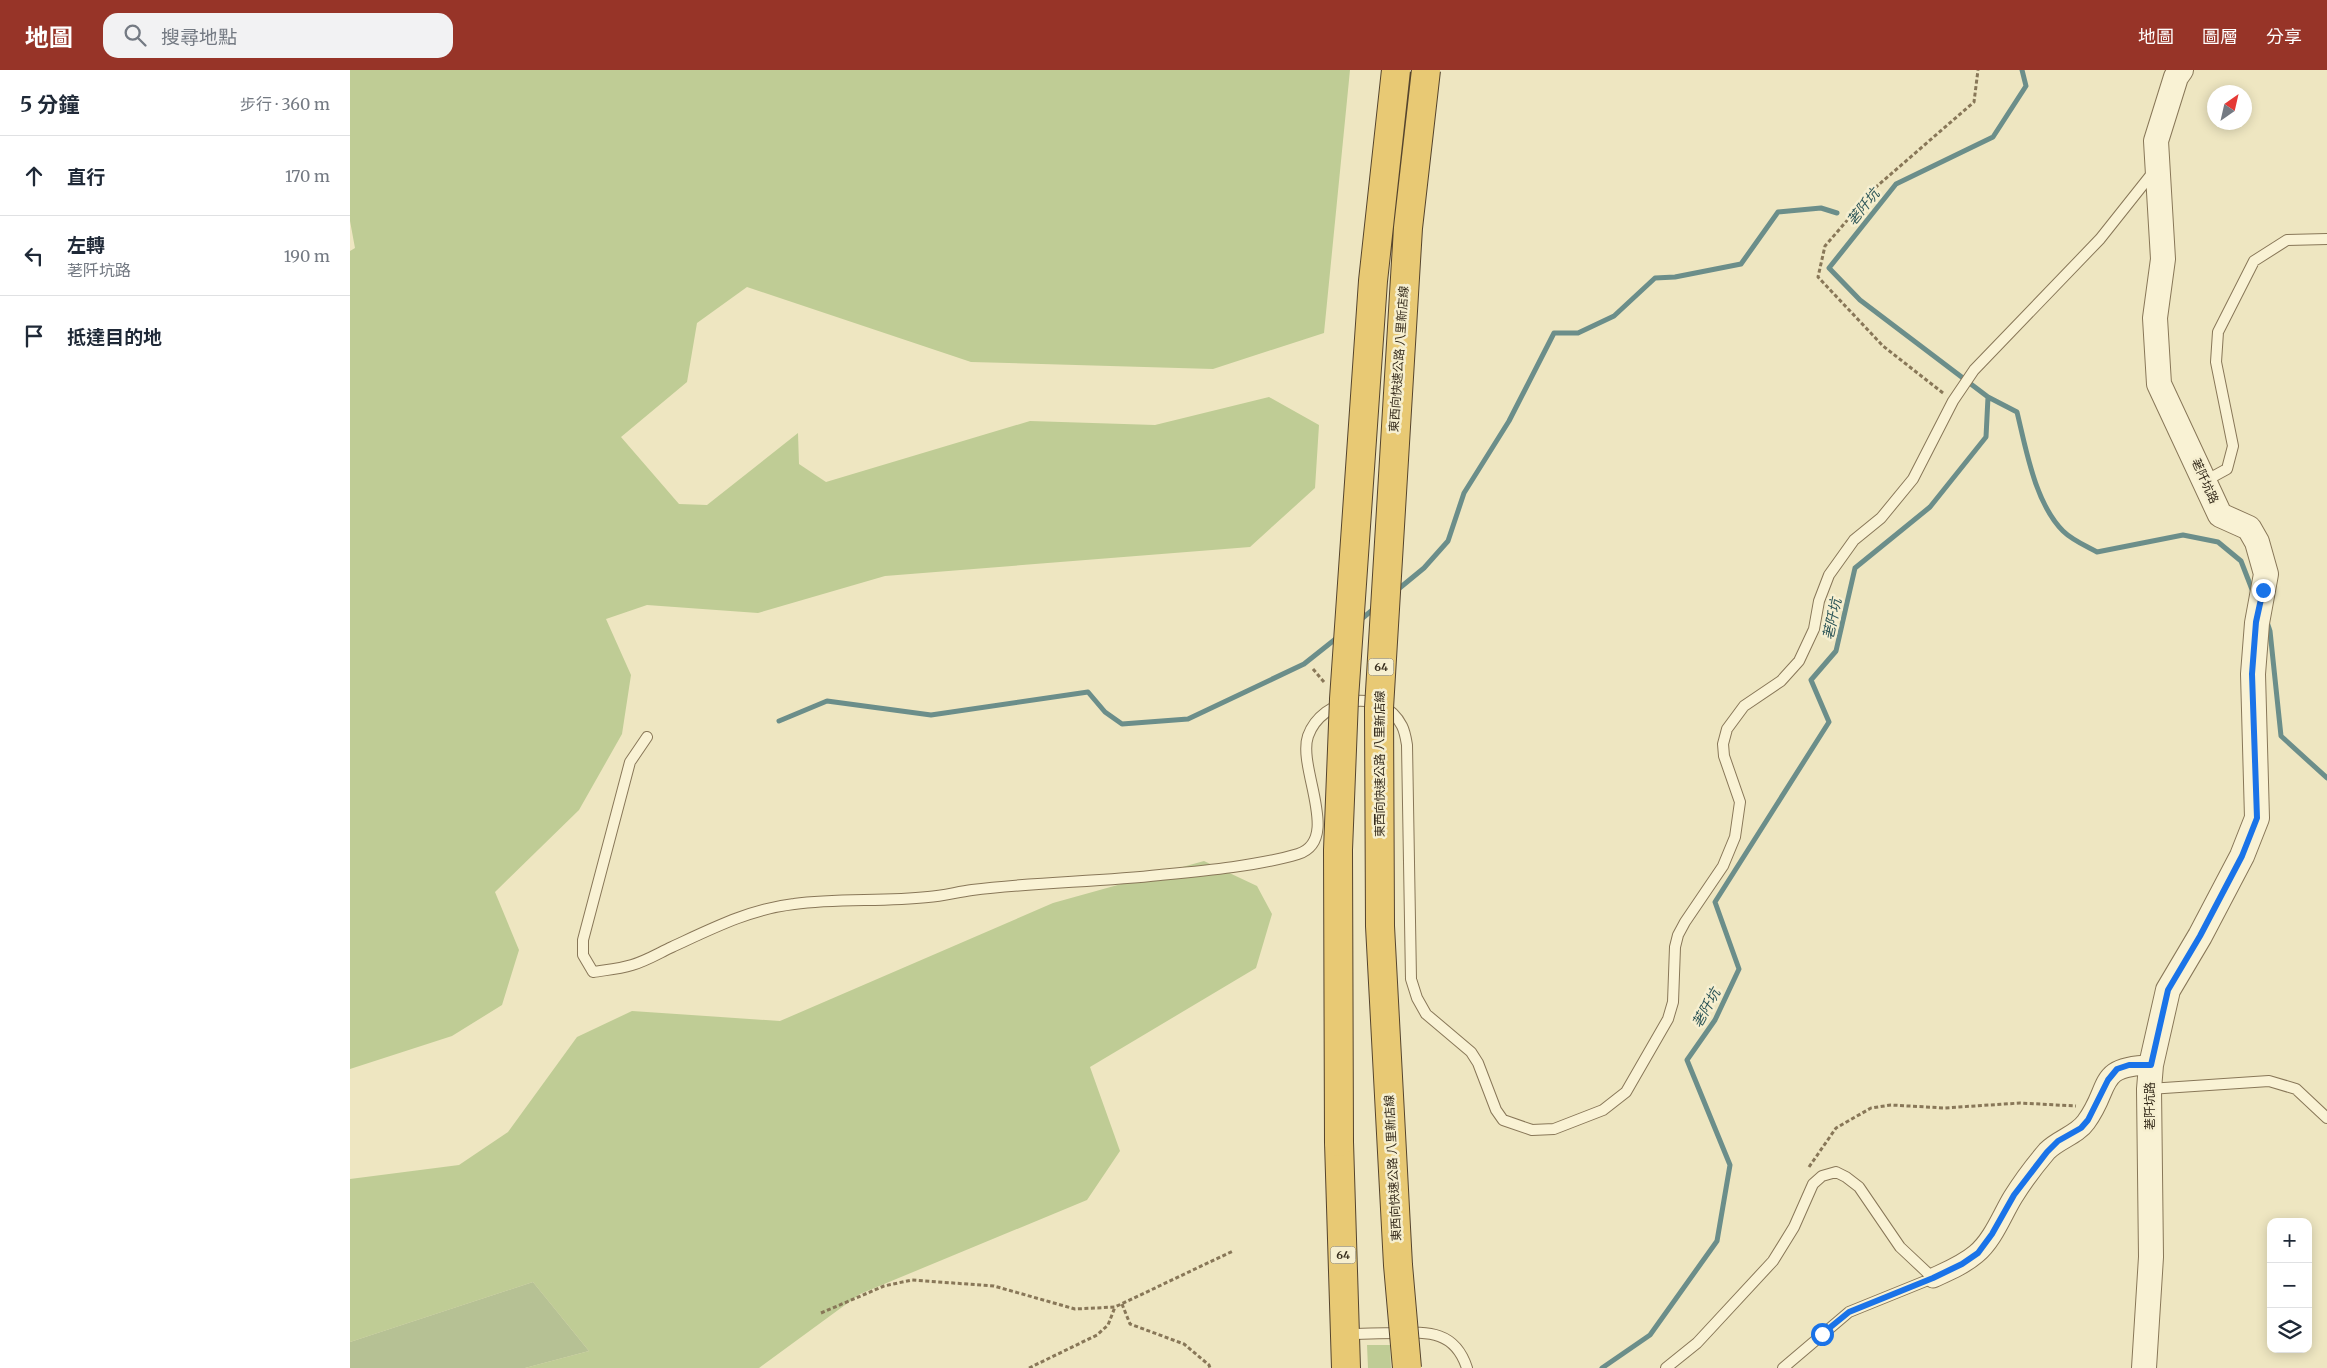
<!DOCTYPE html>
<html lang="zh-TW">
<head>
<meta charset="utf-8">
<style>
	:root { --surface:#fff; --page:#f2f2f3; --text:#1f2937; --muted:#747a83; --line:#e0e1e3; --accent:#973428 }
	body { margin:0; font-family:Merriweather,"Noto Sans TC",serif; background:var(--page); color:var(--text) }
	.controls { position:absolute; right:15px; bottom:15px; display:grid; overflow:hidden; border-radius:10px; box-shadow:0 2px 12px #0003 }
	.controls button { width:45px; height:45px; display:grid; place-items:center; padding:0; border:0; border-bottom:1px solid var(--line); background:var(--surface); color:var(--text); font:25px sans-serif }
	.compass { position:absolute; left:1857px; top:15px; width:45px; height:45px; border-radius:50%; background:var(--surface); box-shadow:0 2px 12px #0003; rotate:34deg }
	.stop { position:absolute; width:15px; height:15px; margin:-11px; border:4px solid #1a73e8; border-radius:50%; background:#fff }
	.stop.end { background:#1a73e8; border-color:#fff; box-shadow:0 1px 5px #0008 }
	.list { margin:0; padding:0; list-style:none }
	h2 { display:flex; justify-content:space-between; align-items:center; height:65px; margin:0; padding:0 20px; font-size:21px }
	h2 small { font-size:16px; font-weight:400; color:var(--muted) }
	.list li { display:grid; grid-template-columns:32px 1fr auto; gap:15px; align-items:center; box-sizing:border-box; height:80px; padding:0 20px; border-top:1px solid var(--line) }
	.list b { display:block; font-size:19px; white-space:nowrap }
	.list p { margin:0; font-size:16px; white-space:nowrap; color:var(--muted) }
	.list em { font-size:16px; font-style:normal; color:var(--muted) }
	.icon { flex:none; width:28px; height:28px; fill:none; stroke:currentColor; stroke-width:2; stroke-linecap:round; stroke-linejoin:round }
	.map { position:relative; flex:none; width:1977px; height:1298px; overflow:hidden }
	header { display:flex; align-items:center; gap:30px; box-sizing:border-box; height:70px; padding:0 25px; background:var(--accent); color:#fff }
	header strong { font-size:24px }
	nav { display:flex; gap:28px; margin-inline-start:auto; font-size:18px }
	.search { width:350px; height:45px; background:var(--page); display:flex; align-items:center; gap:12px; box-sizing:border-box; padding:0 18px; border-radius:15px; color:var(--muted); font-size:19px }
	main { display:flex }
	aside { flex:1; background:var(--surface) }
	.map>svg:first-child { display:block }
	.green { fill:#bfcc95 }
	.cemetery { fill:#b6c194 }
	.lines { fill:none; stroke-linecap:round; stroke-linejoin:round }
	.stream { stroke:#6b8e8a; stroke-width:5 }
	.service-casing { stroke:#887758; stroke-width:12 }
	.minor-casing { stroke:#887758; stroke-width:21 }
	.tertiary-casing { stroke:#887758; stroke-width:26 }
	.trunk-casing { stroke:#55442d; stroke-width:30 }
	.path { stroke:#887758; stroke-width:3; stroke-dasharray:4 2.5; stroke-linecap:butt }
	.service { stroke:#f9f2d4; stroke-width:10 }
	.minor { stroke:#f9f2d4; stroke-width:19 }
	.tertiary { stroke:#f9f2d4; stroke-width:24 }
	.trunk { stroke:#e8c974; stroke-width:28 }
	.trunk-bridge-casing { stroke:#55442d; stroke-width:30; stroke-linecap:butt }
	.trunk-bridge { stroke:#e8c974; stroke-width:28 }
	.route { stroke:#1a73e8; stroke-width:6 }
	.labels { text-anchor:middle; stroke-width:5; stroke-linejoin:round; paint-order:stroke }
	.shield { fill:#f6efd0; stroke:#706753; stroke-width:1 }
	.shield-label { font-size:11px; font-weight:bold; fill:#372d1d }
	.street-label { font-size:12px; fill:#372d1d; stroke:#f6efd0 }
	.water-label { font-size:14px; font-style:italic; fill:#2c5557; stroke:#f6efd0 }
</style>
</head>
<body>
<header>
<strong>地圖</strong>
<div class="search"><svg class="icon" aria-label="search" viewBox="0 0 24 24"><circle cx="10" cy="10" r="6"/><path d="M15 15l6 6"/></svg>搜尋地點</div>
<nav><a>地圖</a><a>圖層</a><a>分享</a></nav>
</header>
<main>
<aside>
<h2>5 分鐘<small>步行 · 360 m</small></h2>
<ul class="list">
<li><svg class="icon" aria-label="ahead" viewBox="0 0 24 24"><path d="M12 20V5M6 11l6-6 6 6"/></svg><div><b>直行</b></div><em>170 m</em></li>
<li><svg class="icon" aria-label="left" viewBox="0 0 24 24"><path d="M17 20v-9H6M10 6l-5 5 5 5"/></svg><div><b>左轉</b><p>荖阡坑路</p></div><em>190 m</em></li>
<li><svg class="icon" aria-label="arrive" viewBox="0 0 24 24"><path d="M6 21V4h12l-3 4 3 4H6"/></svg><div><b>抵達目的地</b></div></li>
</ul>
</aside>
<div class="map">
<svg width="1977" height="1298" viewBox="0 0 1977 1298">
	<rect width="100%" height="100%" fill="#eee6c1"/>
	<!-- green -->
	<path class="green" d="M 0,0 L 1000,0 L 974,263 L 863,299 L 621,292 L 397,217 L 347,253 L 337,312 L 271,367 L 329,434 L 357,435 L 448,363 L 449,394 L 476,412 L 680,351 L 805,355 L 919,327 L 969,355 L 965,418 L 900,477 L 535,506 L 408,543 L 297,535 L 256,549 L 281,605 L 272,664 L 229,740 L 145,822 L 169,880 L 152,935 L 102,966 L 0,999 L 0,181 L 5,178 L 0,151 Z
		M 854,791 L 907,816 L 922,844 L 906,898 L 740,997 L 770,1081 L 737,1130 L 510,1224 L 409,1298 L 175,1298 L 239,1281 L 183,1212 L 0,1272 L 0,1109 L 109,1095 L 158,1062 L 227,967 L 282,941 L 430,951 L 703,833 Z
		M 1017,1275 L 1040,1275 L 1041,1298 L 1018,1298 Z"/>
	<!-- cemetery -->
	<path class="cemetery" d="M 183,1212 L 239,1281 L 175,1298 L 0,1298 L 0,1272 Z"/>
	<g class="lines">
		<!-- stream -->
		<path class="stream" d="M 1638,327 L 1667,342 C 1676,379 1685,433 1713,461 C 1722,470 1736,476 1747,482 L 1833,465 L 1868,472 L 1891,491 L 1903,522
			M 1046,521 L 1074,498 L 1098,471 L 1114,423 L 1159,351 L 1204,263 L 1228,263 L 1264,246 L 1305,208 L 1325,207 L 1391,194 L 1428,142 L 1471,138 L 1487,143
			M 1009,551 L 1026,537
			M 1917,552 L 1920,561 L 1931,666 L 1977,708
			M 429,651 L 477,631 L 581,645 L 738,622 L 755,642 L 772,654 L 838,649 L 954,594 L 988,567
			M 1252,1298 L 1300,1265 L 1367,1171 L 1380,1095 L 1337,990 L 1365,950 L 1389,899 L 1365,832 L 1479,652 L 1461,610 L 1486,581 L 1505,498 L 1580,437 L 1636,367 L 1638,327 L 1510,230 L 1479,198 L 1546,114 L 1643,67 L 1676,16 L 1672,0"/>
		<defs>
			<path id="service" d="M 1855,411 L 1877,399 L 1883,376 L 1866,292 L 1868,262 L 1904,191 L 1937,170 L 1977,169
				M 297,667 L 280,692 L 233,870 L 233,885 L 243,902 C 255,900 269,899 282,895 C 296,891 309,883 322,877 C 361,859 400,839 444,834 C 488,828 533,832 578,827 C 593,826 607,822 622,820 C 684,812 748,812 810,805 C 852,801 908,796 948,784 C 992,770 947,698 958,666 C 972,627 1032,616 1052,656 C 1055,662 1056,669 1057,675 L 1061,909 L 1067,928 L 1076,944 L 1121,982 L 1128,993 L 1146,1040 L 1153,1050 L 1182,1060 L 1204,1059 L 1253,1040 L 1276,1022 L 1318,949 L 1323,932 L 1325,877 L 1328,865 L 1335,852 L 1373,796 L 1385,767 L 1390,732 L 1374,686 L 1373,674 L 1377,659 L 1394,636 L 1431,611 L 1449,591 L 1464,559 L 1469,531 L 1479,505 L 1504,470 L 1531,448 L 1563,409 L 1603,331 L 1624,300 L 1750,169 L 1804,101
				M 1799,1019 L 1919,1011 L 1946,1019 L 1977,1048
				M 995,1264 C 1012,1264 1029,1263 1046,1263 C 1079,1262 1105,1261 1117,1298
				M 1316,1298 L 1347,1273 L 1423,1191 L 1444,1157 L 1463,1114 L 1472,1106 L 1486,1102 L 1496,1107 L 1509,1117 L 1550,1177 L 1583,1208 L 1499,1242 L 1433,1298"/>
			<path id="minor" d="M 1583,1208 C 1598,1201 1613,1195 1626,1184 C 1643,1170 1652,1145 1663,1127 C 1673,1111 1685,1095 1697,1081 C 1709,1069 1727,1065 1736,1052 C 1762,1017 1745,996 1801,995"/>
			<path id="tertiary" d="M 1794,1298 L 1801,1187 L 1799,1019 L 1801,995 L 1818,920 L 1850,866 L 1892,786 L 1907,748 L 1903,604 L 1907,553 L 1916,504 L 1907,472 L 1899,458 L 1870,445 L 1809,314 L 1805,248 L 1813,189 L 1806,71 L 1826,7 L 1831,0"/>
			<path id="trunk" d="M 989,1072 L 996,1298"/>
		</defs>
		<!-- service casing -->
		<use href="#service" class="service-casing"/>
		<!-- minor casing -->
		<use href="#minor" class="minor-casing"/>
		<!-- tertiary casing -->
		<use href="#tertiary" class="tertiary-casing"/>
		<!-- trunk casing -->
		<use href="#trunk" class="trunk-casing"/>
		<!-- path -->
		<path class="path" d="M 1593,323 L 1533,276 L 1468,207 L 1475,176 L 1526,117 L 1624,32 L 1628,0
			M 963,599 L 974,612
			M 1459,1097 L 1486,1058 L 1521,1038 L 1541,1035 L 1594,1038 L 1670,1033 L 1726,1036
			M 772,1234 L 780,1254 L 834,1274 L 859,1295 L 860,1298
			M 471,1243 L 534,1216 L 562,1210 L 644,1216 L 725,1239 L 765,1237 L 883,1181
			M 679,1298 L 747,1265 L 758,1255 L 765,1237"/>
		<!-- service -->
		<use href="#service" class="service"/>
		<!-- minor -->
		<use href="#minor" class="minor"/>
		<!-- tertiary -->
		<use href="#tertiary" class="tertiary"/>
		<!-- trunk -->
		<use href="#trunk" class="trunk"/>
		<defs>
			<path id="trunk-bridge" d="M 989,1072 L 988,780 L 994,629 L 1023,211 L 1046,0
				M 1057,1298 L 1048,1195 L 1030,856 L 1029,638 L 1058,158 L 1076,0"/>
		</defs>
		<!-- trunk-bridge casing -->
		<use href="#trunk-bridge" class="trunk-bridge-casing"/>
		<!-- trunk-bridge -->
		<use href="#trunk-bridge" class="trunk-bridge"/>
	</g>
	<g class="lines">
		<!-- route -->
		<path class="route" d="M 1472,1264 L 1499,1242 L 1583,1208 L 1612,1194 L 1628,1183 L 1642,1164 L 1664,1125 L 1697,1082 L 1708,1071 L 1731,1058 L 1738,1050 L 1758,1010 L 1767,999 L 1779,995 L 1801,995 L 1818,920 L 1850,866 L 1892,786 L 1907,748 L 1902,604 L 1906,552 L 1913,520"/>
	</g>
	<g class="labels">
		<!-- shield labels -->
		<g class="shield">
			<rect x="1018.5" y="588.5" width="25" height="17" rx="4"/>
			<rect x="980.5" y="1176.5" width="25" height="17" rx="4"/>
		</g>
		<g class="shield-label">
			<text x="1031" y="601">64</text>
			<text x="993" y="1189">64</text>
		</g>
		<!-- street labels -->
		<g class="street-label">
			<text transform="translate(1049 289) rotate(-86)" y="4">東西向快速公路 八里新店線</text>
			<text transform="translate(1855 411) rotate(66)" y="4">荖阡坑路</text>
			<text transform="translate(1030 694) rotate(-90)" y="4">東西向快速公路 八里新店線</text>
			<text transform="translate(1800 1036) rotate(-90)" y="4">荖阡坑路</text>
			<text transform="translate(1043 1098) rotate(-93)" y="4">東西向快速公路 八里新店線</text>
		</g>
		<!-- water labels -->
		<g class="water-label">
			<text transform="translate(1513 137) rotate(-51)" y="5">荖阡坑</text>
			<text transform="translate(1482 549) rotate(-78)" y="5">荖阡坑</text>
			<text transform="translate(1356 938) rotate(-61)" y="5">荖阡坑</text>
		</g>
	</g>
</svg>
<div class="controls">
<button>+</button>
<button>−</button>
<button><svg class="icon" aria-label="layers" viewBox="0 0 24 24"><path d="M12 4l9 5-9 5-9-5zM3 14l9 5 9-5"/></svg></button>
</div>
<svg class="compass" viewBox="-18 -18 36 36"><path d="M0-13l5 13h-10z" fill="#e53935"/><path d="M0 13l5-13h-10z" fill="#747a83"/></svg>
<div class="stop" style="left:1472px;top:1264px"></div>
<div class="stop end" style="left:1913px;top:520px"></div>
</div>
</main>
</body>
</html>
